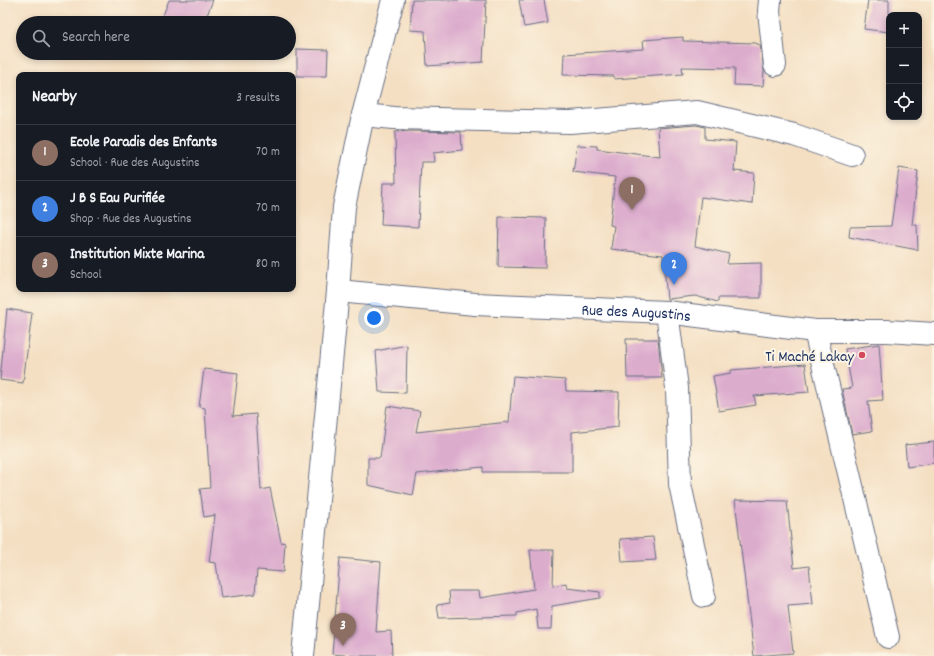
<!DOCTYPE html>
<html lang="en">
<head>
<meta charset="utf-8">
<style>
	:root { --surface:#171b24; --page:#242831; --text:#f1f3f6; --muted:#9ea1a6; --line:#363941; --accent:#1a73e8 }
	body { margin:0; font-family:Dekko,sans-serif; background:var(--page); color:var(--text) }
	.controls { position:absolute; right:12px; top:12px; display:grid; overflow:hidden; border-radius:8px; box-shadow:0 2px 6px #0003 }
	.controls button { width:36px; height:36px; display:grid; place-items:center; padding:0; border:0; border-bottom:1px solid var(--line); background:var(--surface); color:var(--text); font:20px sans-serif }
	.you { position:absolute; left:374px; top:318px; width:14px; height:14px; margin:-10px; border:3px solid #fff; border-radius:50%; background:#1a73e8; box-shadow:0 0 0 6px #1a73e833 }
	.badge { display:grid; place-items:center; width:26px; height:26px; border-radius:50%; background:var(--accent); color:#fff; font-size:13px; font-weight:700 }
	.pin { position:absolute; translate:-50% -33px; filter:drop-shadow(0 1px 2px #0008) }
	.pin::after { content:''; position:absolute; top:21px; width:14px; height:12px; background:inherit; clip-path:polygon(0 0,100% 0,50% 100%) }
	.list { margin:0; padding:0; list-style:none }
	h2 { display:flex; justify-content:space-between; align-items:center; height:52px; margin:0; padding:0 16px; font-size:17px }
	h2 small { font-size:13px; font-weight:400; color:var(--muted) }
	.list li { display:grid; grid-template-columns:26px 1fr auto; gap:12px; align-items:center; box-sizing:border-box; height:56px; padding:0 16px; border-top:1px solid var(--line) }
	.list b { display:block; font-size:15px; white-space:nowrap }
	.list p { margin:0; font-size:13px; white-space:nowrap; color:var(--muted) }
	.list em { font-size:13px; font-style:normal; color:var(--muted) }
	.icon { flex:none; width:22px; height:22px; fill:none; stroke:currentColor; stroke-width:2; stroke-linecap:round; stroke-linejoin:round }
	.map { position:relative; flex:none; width:934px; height:656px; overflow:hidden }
	.search { position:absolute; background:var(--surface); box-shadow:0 2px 6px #0003; left:16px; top:16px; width:280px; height:44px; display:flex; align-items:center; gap:10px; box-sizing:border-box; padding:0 14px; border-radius:22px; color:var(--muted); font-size:15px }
	.panel { position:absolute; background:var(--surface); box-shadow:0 2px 6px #0003; left:16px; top:72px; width:280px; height:220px; border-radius:8px }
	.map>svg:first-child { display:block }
	.building { fill:#dcaccd }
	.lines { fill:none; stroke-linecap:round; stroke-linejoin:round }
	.minor-casing { stroke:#676d81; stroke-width:24 }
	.minor { stroke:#fff; stroke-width:22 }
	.poi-dot { fill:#d1495b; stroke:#fcf5e5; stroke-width:1.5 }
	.labels { text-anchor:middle; stroke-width:4; stroke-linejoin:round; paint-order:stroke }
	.street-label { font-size:16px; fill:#1b2f5e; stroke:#fcf5e5 }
	.poi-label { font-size:16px; fill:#1b2f5e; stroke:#fcf5e5; text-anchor:end }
</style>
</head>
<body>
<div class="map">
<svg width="934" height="656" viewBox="0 0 934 656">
	<rect width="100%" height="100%" fill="#fcf5e5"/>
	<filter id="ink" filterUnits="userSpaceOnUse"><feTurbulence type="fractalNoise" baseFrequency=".025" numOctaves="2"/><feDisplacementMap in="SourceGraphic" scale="8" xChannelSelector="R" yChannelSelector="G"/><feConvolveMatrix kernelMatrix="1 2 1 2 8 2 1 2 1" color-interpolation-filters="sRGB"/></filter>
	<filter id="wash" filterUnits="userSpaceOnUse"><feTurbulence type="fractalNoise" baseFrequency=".012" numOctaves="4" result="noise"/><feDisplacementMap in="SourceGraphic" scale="16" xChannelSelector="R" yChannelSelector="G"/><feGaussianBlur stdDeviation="0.9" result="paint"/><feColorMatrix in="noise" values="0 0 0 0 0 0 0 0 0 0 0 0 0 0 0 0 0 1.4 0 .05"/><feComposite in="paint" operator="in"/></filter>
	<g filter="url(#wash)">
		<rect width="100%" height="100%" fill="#f4dfc2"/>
		<g id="blocks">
			<!-- building -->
			<path class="building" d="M 169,0 L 213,0 L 204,23 L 160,23 Z
				M 412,0 L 486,0 L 483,62 L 427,66 L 425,31 L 410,30 Z
				M 519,0 L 544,0 L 548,23 L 524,27 Z
				M 868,0 L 889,0 L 889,32 L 864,29 Z
				M 683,37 L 683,41 L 755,43 L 760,45 L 764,70 L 763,86 L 734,85 L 735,68 L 682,67 L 683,74 L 614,79 L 614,76 L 563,75 L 564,54 L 644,49 L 643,40 Z
				M 297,49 L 328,50 L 327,76 L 297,76 Z
				M 696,125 L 705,127 L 705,139 L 736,142 L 734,171 L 754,173 L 752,204 L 701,197 L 695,246 L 729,254 L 727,264 L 761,263 L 761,298 L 718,298 L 718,302 L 695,296 L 667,299 L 663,255 L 611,249 L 614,226 L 610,225 L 615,177 L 573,172 L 577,145 L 597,146 L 597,149 L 660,157 L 658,128 Z
				M 411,131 L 461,132 L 462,150 L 433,153 L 434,162 L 421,162 L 418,227 L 381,225 L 383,183 L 396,183 L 395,132 Z
				M 899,168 L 918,171 L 912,225 L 917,225 L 918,250 L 849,237 L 850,227 L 891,226 Z
				M 499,217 L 546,218 L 545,268 L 498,267 Z
				M 7,309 L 32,313 L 23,383 L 0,380 Z
				M 626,339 L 658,339 L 662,378 L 627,378 Z
				M 879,344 L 883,400 L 868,401 L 872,431 L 852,434 L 842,389 L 852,388 L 845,349 Z
				M 407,345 L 406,393 L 379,392 L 376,351 Z
				M 805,364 L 809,392 L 754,396 L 756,405 L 719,411 L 713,376 L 731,373 L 731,370 Z
				M 204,369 L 238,373 L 233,416 L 256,414 L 261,490 L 270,488 L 281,542 L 285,543 L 283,572 L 257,570 L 255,594 L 221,598 L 216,563 L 209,562 L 215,515 L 204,517 L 200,489 L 210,488 L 205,408 L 199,407 Z
				M 513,376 L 565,380 L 566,391 L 619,392 L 618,427 L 572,432 L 572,472 L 483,472 L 483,467 L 417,474 L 413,495 L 368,485 L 368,458 L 380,458 L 387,406 L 420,411 L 416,432 L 509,422 Z
				M 934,442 L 934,463 L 907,467 L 905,445 Z
				M 735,500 L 787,501 L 794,568 L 809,566 L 813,604 L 788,606 L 793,653 L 754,656 Z
				M 653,537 L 656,560 L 622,562 L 620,539 Z
				M 530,550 L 554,550 L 553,586 L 566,583 L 567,588 L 600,592 L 600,598 L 552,606 L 551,629 L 538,629 L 536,609 L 517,613 L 517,616 L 439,618 L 437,605 L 450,603 L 449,591 L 479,591 L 480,598 L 534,589 Z
				M 340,558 L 381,562 L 376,632 L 391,631 L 392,656 L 356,656 L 332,654 Z"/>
		</g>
	</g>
	<g filter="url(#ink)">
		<use href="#blocks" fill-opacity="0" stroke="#676d81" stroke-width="1"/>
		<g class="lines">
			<defs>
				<g id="minor">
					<path d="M 770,0 L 769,11 L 775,65"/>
					<path d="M 363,115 L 394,118 L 570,122 L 697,112 L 794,135 L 852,155"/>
					<path id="s1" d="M 338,291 L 475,304 L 667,312 L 815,331 L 887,331 L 934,334"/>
					<path d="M 667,312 L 677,388 L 680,484 L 704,596"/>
					<path d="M 815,331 L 888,637"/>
					<path d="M 303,656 L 338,291 L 344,207 L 363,115 L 393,0"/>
				</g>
			</defs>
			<!-- minor casing -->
			<use href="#minor" class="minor-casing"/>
			<!-- minor -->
			<use href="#minor" class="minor"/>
		</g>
	</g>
	<!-- markers -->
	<circle class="poi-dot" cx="862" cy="355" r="4"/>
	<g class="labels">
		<!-- street labels -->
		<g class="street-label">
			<text dy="6" stroke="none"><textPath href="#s1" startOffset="299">Rue des Augustins</textPath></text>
		</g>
		<!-- poi labels -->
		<g class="poi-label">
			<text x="854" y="361">Ti Maché Lakay</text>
		</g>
	</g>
</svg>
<div class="controls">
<button>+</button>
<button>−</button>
<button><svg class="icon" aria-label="locate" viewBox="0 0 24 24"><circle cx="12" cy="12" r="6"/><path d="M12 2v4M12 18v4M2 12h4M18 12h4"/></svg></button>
</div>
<div class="you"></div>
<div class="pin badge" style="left:632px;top:210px;background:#8d6e63">1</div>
<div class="pin badge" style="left:674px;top:285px;background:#3f7fe0">2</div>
<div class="pin badge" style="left:343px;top:646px;background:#8d6e63">3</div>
<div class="search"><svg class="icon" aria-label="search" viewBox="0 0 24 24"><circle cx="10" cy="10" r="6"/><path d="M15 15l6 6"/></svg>Search here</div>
<section class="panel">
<h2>Nearby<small>3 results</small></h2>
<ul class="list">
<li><span class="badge" style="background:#8d6e63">1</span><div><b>Ecole Paradis des Enfants</b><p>School · Rue des Augustins</p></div><em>70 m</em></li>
<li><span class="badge" style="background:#3f7fe0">2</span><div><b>J B S Eau Purifiée</b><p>Shop · Rue des Augustins</p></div><em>70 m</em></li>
<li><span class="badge" style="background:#8d6e63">3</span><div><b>Institution Mixte Marina</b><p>School</p></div><em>80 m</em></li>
</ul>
</section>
</div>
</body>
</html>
